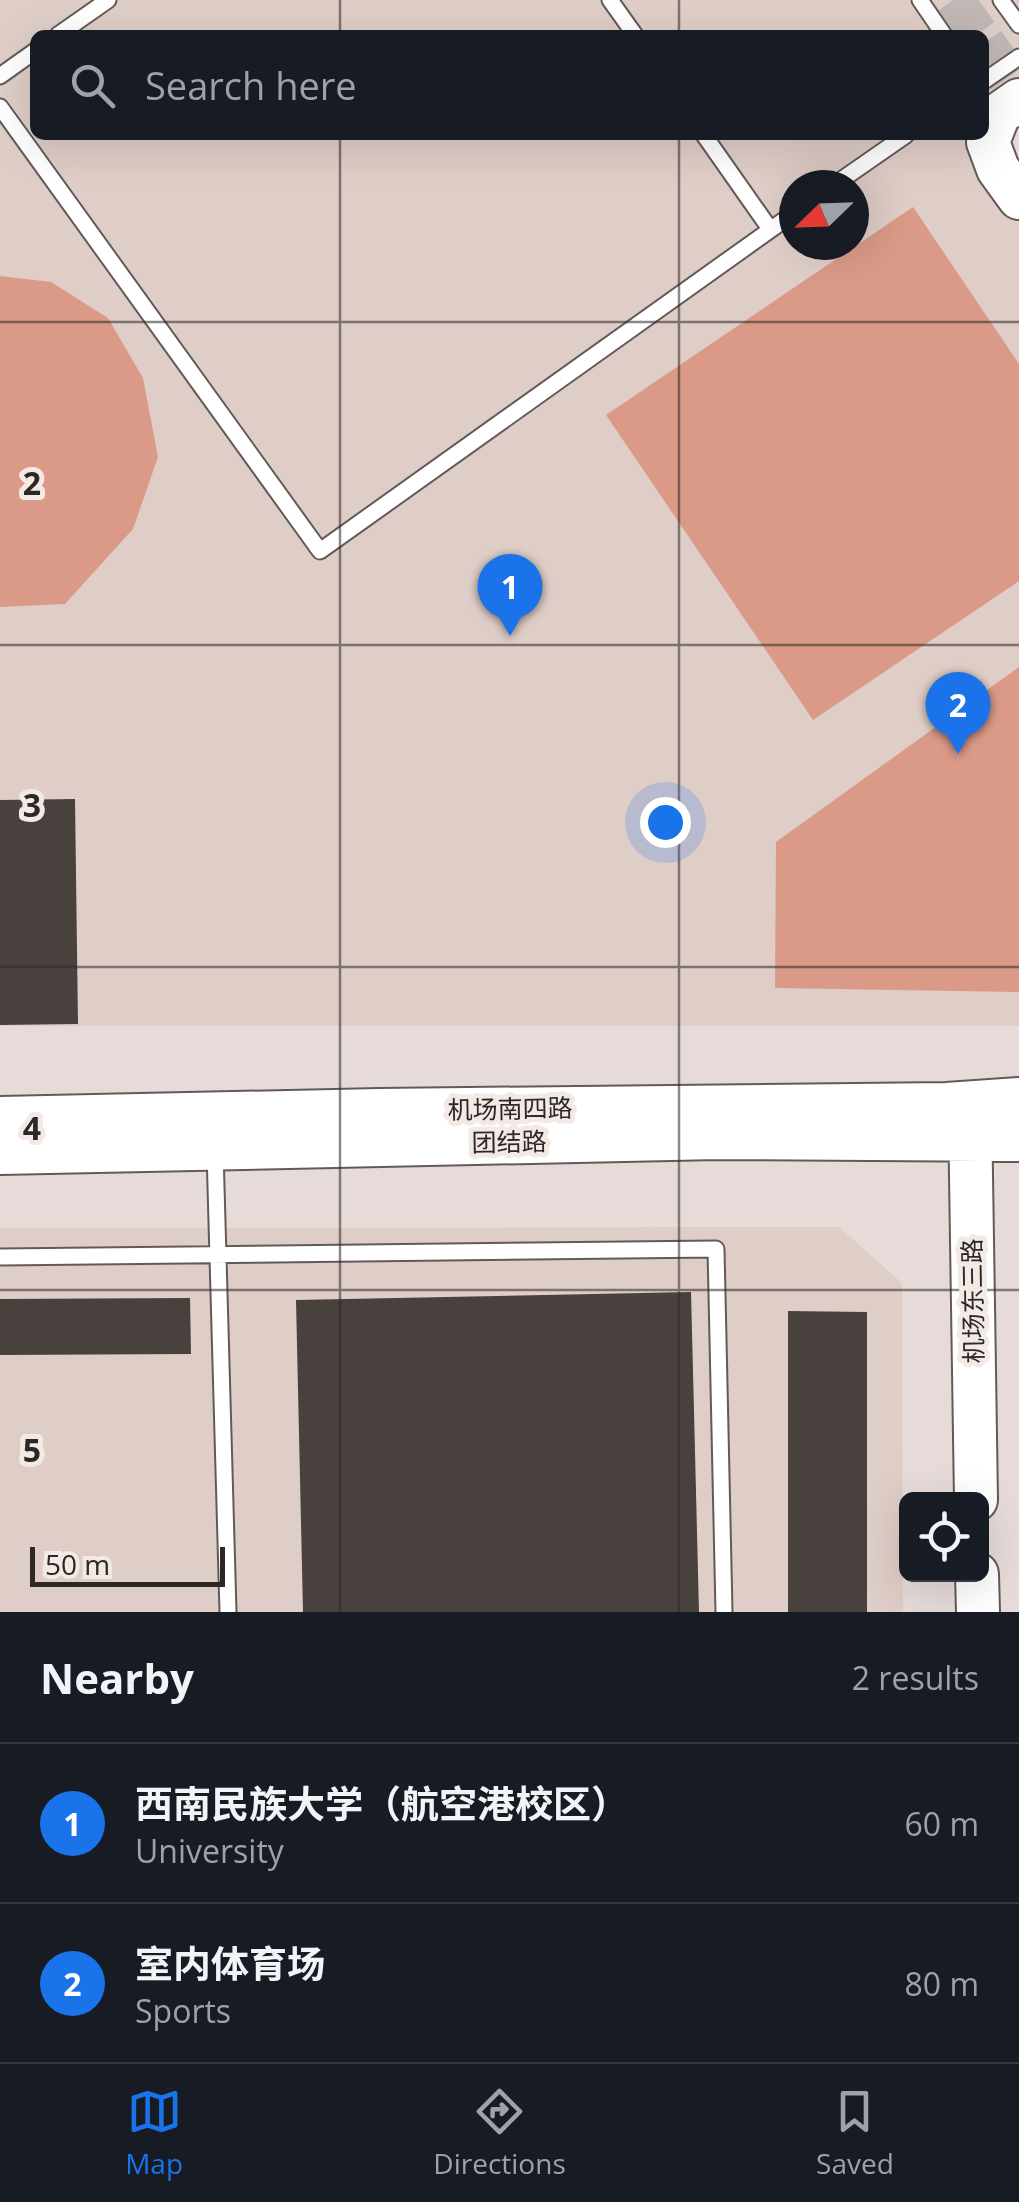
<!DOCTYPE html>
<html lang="en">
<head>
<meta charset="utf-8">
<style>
	:root { --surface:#171b24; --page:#20242c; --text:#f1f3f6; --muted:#9ea1a6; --line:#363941; --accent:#1a73e8 }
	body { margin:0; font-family:"Open Sans","Noto Sans SC",sans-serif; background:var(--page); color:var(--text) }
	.controls { position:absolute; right:30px; bottom:30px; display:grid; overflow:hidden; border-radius:15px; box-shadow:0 10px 40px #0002 }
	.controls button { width:90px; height:90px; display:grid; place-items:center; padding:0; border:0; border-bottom:2px solid var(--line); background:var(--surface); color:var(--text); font:50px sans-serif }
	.compass { position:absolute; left:779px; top:170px; width:90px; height:90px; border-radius:50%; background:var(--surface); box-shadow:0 10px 40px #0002; rotate:247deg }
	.scale { position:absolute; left:30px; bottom:25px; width:195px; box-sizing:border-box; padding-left:10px; border:5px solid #2c2827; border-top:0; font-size:28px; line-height:35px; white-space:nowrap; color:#2c2827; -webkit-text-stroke:8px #f3e9e5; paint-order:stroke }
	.you { position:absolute; left:665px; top:822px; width:35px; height:35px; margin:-25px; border:8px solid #fff; border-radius:50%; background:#1a73e8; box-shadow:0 0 0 15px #1a73e833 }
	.badge { display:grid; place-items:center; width:65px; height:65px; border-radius:50%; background:var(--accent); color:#fff; font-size:32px; font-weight:700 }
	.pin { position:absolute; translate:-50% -82px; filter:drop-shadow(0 2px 5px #0008) }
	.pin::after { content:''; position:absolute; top:52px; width:35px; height:30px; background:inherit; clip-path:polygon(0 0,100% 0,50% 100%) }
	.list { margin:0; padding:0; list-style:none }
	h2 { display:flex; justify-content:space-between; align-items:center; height:130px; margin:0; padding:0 40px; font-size:42px }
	h2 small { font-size:32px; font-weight:400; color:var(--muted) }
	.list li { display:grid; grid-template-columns:65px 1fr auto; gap:30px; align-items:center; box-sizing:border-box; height:160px; padding:0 40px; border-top:2px solid var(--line) }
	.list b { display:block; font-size:38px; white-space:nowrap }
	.list p { margin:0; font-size:32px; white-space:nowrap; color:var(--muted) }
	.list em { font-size:32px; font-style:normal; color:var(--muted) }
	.icon { flex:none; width:55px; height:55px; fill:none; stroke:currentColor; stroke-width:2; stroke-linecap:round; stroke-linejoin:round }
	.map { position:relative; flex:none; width:1019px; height:1612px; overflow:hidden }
	.search { position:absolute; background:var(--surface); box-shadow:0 10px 40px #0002; left:30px; right:30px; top:30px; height:110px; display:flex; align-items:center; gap:25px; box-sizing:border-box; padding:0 35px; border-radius:15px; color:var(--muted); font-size:38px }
	.sheet { height:450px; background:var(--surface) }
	nav { display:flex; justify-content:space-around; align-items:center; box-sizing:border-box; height:140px; border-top:2px solid var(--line); background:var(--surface); font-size:28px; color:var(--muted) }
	nav a { display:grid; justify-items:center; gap:5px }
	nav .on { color:var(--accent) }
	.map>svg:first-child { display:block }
	.built { fill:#dfcdc7; fill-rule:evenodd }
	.green { fill:#da9a87 }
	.building { fill:#49413e }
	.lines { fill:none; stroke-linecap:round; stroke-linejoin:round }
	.secondary-tunnel { stroke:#c1b7b5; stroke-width:42; stroke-dasharray:42 21; stroke-linecap:butt }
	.lane-casing { stroke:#635a58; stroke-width:19 }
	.secondary-casing { stroke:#635a58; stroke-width:46 }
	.lane { stroke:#fff; stroke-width:15 }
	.secondary { stroke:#fff; stroke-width:42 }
	.grid { fill:none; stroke:#2c2827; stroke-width:2.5; stroke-opacity:0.55 }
	.labels { text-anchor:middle; stroke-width:10; stroke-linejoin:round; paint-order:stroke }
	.street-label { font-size:25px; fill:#2c2827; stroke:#f3e9e5 }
	.grid-label { font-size:32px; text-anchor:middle; font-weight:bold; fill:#2c2827; stroke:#f3e9e5; stroke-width:10; stroke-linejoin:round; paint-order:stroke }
</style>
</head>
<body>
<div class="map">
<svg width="1019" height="1612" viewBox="0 0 1019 1612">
	<rect width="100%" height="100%" fill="#e6dbd8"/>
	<!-- built -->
	<path class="built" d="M 0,0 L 1019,0 L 1019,118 L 994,134 L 1019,169 L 1019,1026 L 0,1026 ZM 35,35 L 984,35 L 984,135 L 35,135 ZM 794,185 L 854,185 L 854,245 L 794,245 Z
		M 839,1227 L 902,1283 L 903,1612 L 0,1612 L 0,1228 Z"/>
	<!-- green -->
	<path class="green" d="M 913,207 L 1019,364 L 1019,581 L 813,720 L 606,415 Z
		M 0,276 L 51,282 L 108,318 L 143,378 L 158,457 L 133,529 L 65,604 L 0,607 Z
		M 1019,667 L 1019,992 L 775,988 L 776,842 Z"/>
	<!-- building -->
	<path class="building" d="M 75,799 L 78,1024 L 0,1025 L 0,800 Z
		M 691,1292 L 699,1612 L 303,1612 L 296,1300 Z
		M 190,1298 L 191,1354 L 0,1355 L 0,1299 Z
		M 788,1311 L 867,1312 L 867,1612 L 788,1612 Z"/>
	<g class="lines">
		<!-- secondary-tunnel -->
		<path class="secondary-tunnel" d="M 953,0 L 978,35
			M 984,43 L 1019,93"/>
		<defs>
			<path id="lane" d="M 610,0 L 635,35
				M 920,0 L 944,35
				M 1001,0 L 1019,25
				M 58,35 L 108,0
				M 0,76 L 35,51
				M 984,81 L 1019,57
				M 0,107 L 320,551 L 794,213
				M 704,135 L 770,229
				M 834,185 L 906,135
				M 215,1151 L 228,1612
				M 0,1257 L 716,1249 L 724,1612"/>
			<path id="secondary" d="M 1019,100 L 999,114 L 988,142 L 998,169 L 1019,198
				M 970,1110 L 976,1500
				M 0,1118 L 379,1110 L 947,1104 L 1019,1099
				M 0,1153 L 718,1138 L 1019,1140
				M 977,1574 L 978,1612"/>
		</defs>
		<!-- lane casing -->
		<use href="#lane" class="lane-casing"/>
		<!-- secondary casing -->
		<use href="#secondary" class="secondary-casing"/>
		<!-- lane -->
		<use href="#lane" class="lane"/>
		<!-- secondary -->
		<use href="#secondary" class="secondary"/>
	</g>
	<!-- grid -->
	<path class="grid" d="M 340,0 L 340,35M 679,0 L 679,35M 340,135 L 340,1612M 679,135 L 679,1612M 0,322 L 1019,322M 0,645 L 1019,645M 0,967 L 1019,967M 0,1290 L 1019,1290"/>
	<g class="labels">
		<!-- street labels -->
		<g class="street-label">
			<text transform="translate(510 1109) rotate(-1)" y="9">机场南四路</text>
			<text transform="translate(509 1142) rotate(-1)" y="9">团结路</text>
			<text transform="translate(973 1301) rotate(-91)" y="9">机场东三路</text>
		</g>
	</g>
	<g class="grid-label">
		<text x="32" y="495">2</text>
		<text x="32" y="817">3</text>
		<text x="32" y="1140">4</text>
		<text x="32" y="1462">5</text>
	</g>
</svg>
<div class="controls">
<button><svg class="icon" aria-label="locate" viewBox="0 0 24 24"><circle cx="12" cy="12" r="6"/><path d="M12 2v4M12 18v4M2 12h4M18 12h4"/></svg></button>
</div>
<svg class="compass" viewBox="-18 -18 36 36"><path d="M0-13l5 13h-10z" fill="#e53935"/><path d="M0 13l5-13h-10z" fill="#9ea1a6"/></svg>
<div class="scale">50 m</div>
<div class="you"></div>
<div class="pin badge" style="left:510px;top:636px">1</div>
<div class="pin badge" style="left:958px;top:754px">2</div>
<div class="search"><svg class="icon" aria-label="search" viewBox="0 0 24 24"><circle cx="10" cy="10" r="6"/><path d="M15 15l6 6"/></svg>Search here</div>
</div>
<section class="sheet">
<h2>Nearby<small>2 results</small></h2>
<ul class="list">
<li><span class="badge">1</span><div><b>西南民族大学（航空港校区）</b><p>University</p></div><em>60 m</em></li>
<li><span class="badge">2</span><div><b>室内体育场</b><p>Sports</p></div><em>80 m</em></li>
</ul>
</section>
<nav>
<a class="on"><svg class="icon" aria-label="map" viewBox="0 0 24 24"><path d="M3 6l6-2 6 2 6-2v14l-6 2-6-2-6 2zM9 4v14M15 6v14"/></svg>Map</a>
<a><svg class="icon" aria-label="directions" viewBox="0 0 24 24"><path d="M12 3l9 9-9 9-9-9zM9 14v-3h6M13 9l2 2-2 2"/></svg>Directions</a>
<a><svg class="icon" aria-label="saved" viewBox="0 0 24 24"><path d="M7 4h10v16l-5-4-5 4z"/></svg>Saved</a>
</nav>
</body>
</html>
